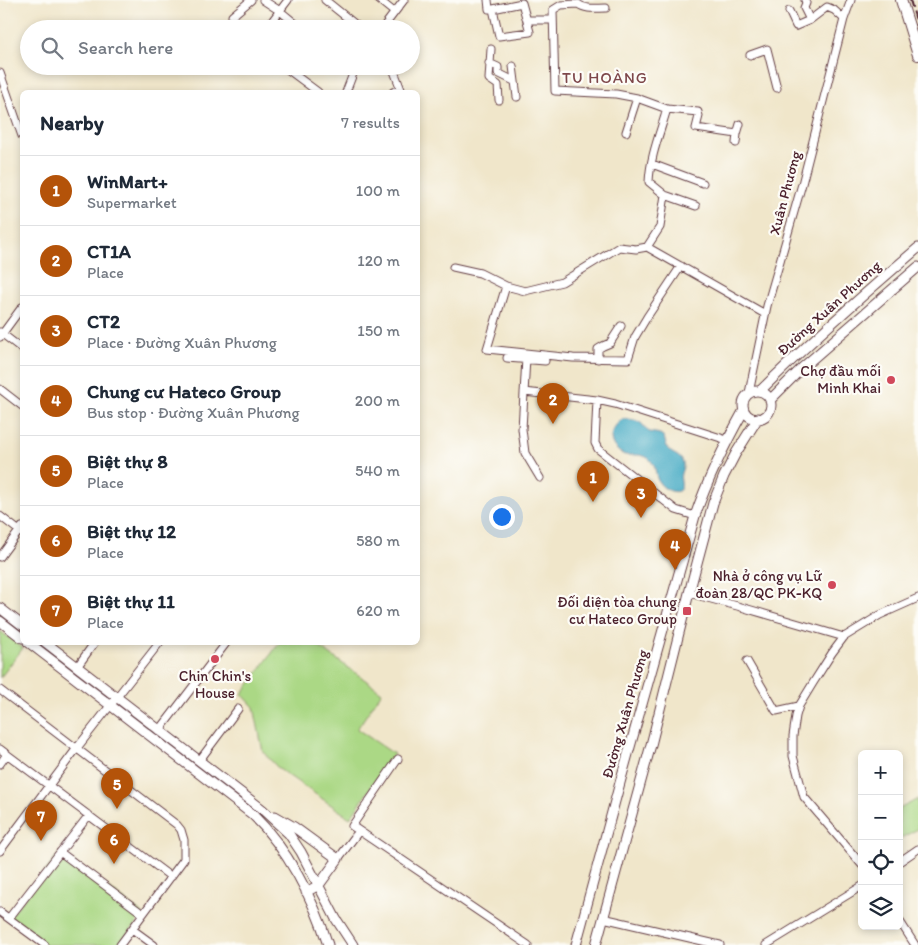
<!DOCTYPE html>
<html lang="en">
<head>
<meta charset="utf-8">
<style>
	:root { --surface:#fff; --page:#f6f6f7; --text:#1f2937; --muted:#747a83; --line:#e0e1e3; --accent:#b45309 }
	body { margin:0; font-family:Itim,sans-serif; background:var(--page); color:var(--text) }
	.controls { position:absolute; right:15px; bottom:15px; display:grid; overflow:hidden; border-radius:8px; box-shadow:0 2px 8px #0003 }
	.controls button { width:45px; height:45px; display:grid; place-items:center; padding:0; border:0; border-bottom:1px solid var(--line); background:var(--surface); color:var(--text); font:25px sans-serif }
	.you { position:absolute; left:501px; top:516px; width:18px; height:18px; margin:-12px; border:4px solid #fff; border-radius:50%; background:#1a73e8; box-shadow:0 0 0 8px #1a73e833 }
	.badge { display:grid; place-items:center; width:32px; height:32px; border-radius:50%; background:var(--accent); color:#fff; font-size:16px; font-weight:700 }
	.pin { position:absolute; translate:-50% -41px; filter:drop-shadow(0 1px 2px #0008) }
	.pin::after { content:''; position:absolute; top:26px; width:18px; height:15px; background:inherit; clip-path:polygon(0 0,100% 0,50% 100%) }
	.list { margin:0; padding:0; list-style:none }
	h2 { display:flex; justify-content:space-between; align-items:center; height:65px; margin:0; padding:0 20px; font-size:21px }
	h2 small { font-size:16px; font-weight:400; color:var(--muted) }
	.list li { display:grid; grid-template-columns:32px 1fr auto; gap:15px; align-items:center; box-sizing:border-box; height:70px; padding:0 20px; border-top:1px solid var(--line) }
	.list b { display:block; font-size:19px; white-space:nowrap }
	.list p { margin:0; font-size:16px; white-space:nowrap; color:var(--muted) }
	.list em { font-size:16px; font-style:normal; color:var(--muted) }
	.icon { flex:none; width:28px; height:28px; fill:none; stroke:currentColor; stroke-width:2; stroke-linecap:round; stroke-linejoin:round }
	.map { position:relative; flex:none; width:918px; height:945px; overflow:hidden }
	.search { position:absolute; background:var(--surface); box-shadow:0 2px 8px #0003; left:20px; top:20px; width:400px; height:55px; display:flex; align-items:center; gap:12px; box-sizing:border-box; padding:0 18px; border-radius:28px; color:var(--muted); font-size:19px }
	.panel { position:absolute; background:var(--surface); box-shadow:0 2px 8px #0003; left:20px; top:90px; width:400px; height:555px; border-radius:8px }
	.map>svg:first-child { display:block }
	.green { fill:#abd885; stroke:#7a7c58 }
	.water { fill:#45aac4; stroke:#486478 }
	.lines { fill:none; stroke-linecap:round; stroke-linejoin:round }
	.minor-casing { stroke:#633d43; stroke-width:9 }
	.major-casing { stroke:#633d43; stroke-width:11 }
	.highway-casing { stroke:#633d43; stroke-width:12 }
	.minor { stroke:#fff; stroke-width:7 }
	.major { stroke:#fff; stroke-width:9 }
	.highway { stroke:#fff; stroke-width:10 }
	.rail { stroke:#4a1f2b; stroke-width:2; stroke-dasharray:8 4; stroke-linecap:butt }
	.poi-dot { fill:#d1495b; stroke:#fdfcf7; stroke-width:2 }
	.labels { text-anchor:middle; stroke-width:4.5; stroke-linejoin:round; paint-order:stroke }
	.street-label { font-size:15px; fill:#4a1f2b; stroke:#fdfcf7 }
	.poi-label { font-size:15px; fill:#4a1f2b; stroke:#fdfcf7; text-anchor:end }
	.neighbourhood-label { font-size:16px; letter-spacing:1px; fill:#7e474a; stroke:#fdfcf7 }
</style>
</head>
<body>
<div class="map">
<svg width="918" height="945" viewBox="0 0 918 945">
	<rect width="100%" height="100%" fill="#fdfcf7"/>
	<filter id="ink" filterUnits="userSpaceOnUse"><feTurbulence type="fractalNoise" baseFrequency=".02" numOctaves="2"/><feDisplacementMap in="SourceGraphic" scale="10" xChannelSelector="R" yChannelSelector="G"/><feConvolveMatrix kernelMatrix="1 2 1 2 8 2 1 2 1" color-interpolation-filters="sRGB"/></filter>
	<filter id="wash" filterUnits="userSpaceOnUse"><feTurbulence type="fractalNoise" baseFrequency=".0096" numOctaves="4" result="noise"/><feDisplacementMap in="SourceGraphic" scale="20" xChannelSelector="R" yChannelSelector="G"/><feGaussianBlur stdDeviation="1.12" result="paint"/><feColorMatrix in="noise" values="0 0 0 0 0 0 0 0 0 0 0 0 0 0 0 0 0 1.4 0 .05"/><feComposite in="paint" operator="in"/></filter>
	<g filter="url(#wash)">
		<rect width="100%" height="100%" fill="#f0e6ca"/>
		<!-- green -->
		<path class="green" d="M 0,631 L 23,648 L 0,678 Z
			M 280,642 L 314,643 L 382,692 L 357,729 L 394,754 L 350,818 L 279,769 L 263,752 L 254,707 L 242,694 Z
			M 918,799 L 918,829 L 901,838 L 899,836 L 899,809 Z
			M 60,852 L 143,914 L 120,945 L 45,945 L 9,918 Z"/>
		<!-- water -->
		<path class="water" d="M 622,419 C 629,419 635,419 641,423 C 644,425 645,429 648,431 C 653,434 659,432 663,436 C 666,440 665,446 669,450 C 673,455 681,455 683,463 C 684,470 679,472 681,481 C 684,497 668,492 661,485 C 653,477 659,467 648,458 C 640,453 633,456 625,455 C 621,454 618,451 616,449 C 606,438 613,427 622,419 Z"/>
	</g>
	<g filter="url(#ink)">
		<g class="lines">
			<defs>
				<path id="minor" d="M 263,0 L 280,11 L 302,29
					M 325,0 L 361,29
					M 379,0 L 394,12
					M 488,0 L 489,9 L 493,9 L 499,36 L 530,32 L 522,3 L 493,9
					M 805,0 L 806,3 L 804,8 L 810,20
					M 578,4 L 561,5 L 553,10 L 555,91 L 616,94 L 637,98 L 667,109 L 698,112 L 699,116 L 696,128 L 737,134 L 736,143
					M 578,4 C 586,10 596,8 606,8
					M 789,11 L 796,26 L 810,20 L 827,7 L 834,10 L 844,19
					M 527,20 L 553,20
					M 233,29 L 232,16 L 251,0
					M 266,29 L 288,0
					M 382,29 L 404,0
					M 491,49 L 489,79 L 498,85 L 499,100
					M 750,55 L 767,49 L 777,88
					M 489,63 L 498,67 L 498,73 L 514,81
					M 283,66 L 318,92
					M 392,66 L 402,92
					M 513,66 L 517,97
					M 0,73 L 22,136
					M 346,92 L 356,66
					M 393,92 L 400,89
					M 626,132 L 637,98
					M 737,134 L 740,124
					M 652,164 L 703,183
					M 665,195 L 696,206
					M 647,247 L 636,249 L 619,247 L 562,282 L 525,291 L 506,286 L 487,349 L 573,358 L 628,359 L 635,337 L 647,317 L 681,266
					M 647,247 L 660,227 L 665,195 L 649,182 C 650,157 660,133 667,109
					M 647,247 L 765,314
					M 453,267 L 480,273 L 506,286
					M 0,332 L 22,349
					M 0,337 L 22,307
					M 507,358 L 545,361
					M 526,358 L 522,429 L 525,453 L 540,478
					M 598,359 L 598,349 L 603,346 L 610,343 L 621,326
					M 0,389 L 22,406
					M 524,392 L 597,400 L 615,404 L 727,440
					M 749,393 L 767,306 L 778,268 L 802,184 L 844,19 L 851,0
					M 597,400 L 595,443 L 598,449 L 676,510 L 695,516
					M 0,516 L 22,533
					M 0,557 L 22,527
					M 689,593 L 741,607 L 844,637
					M 747,661 L 776,711 L 799,706
					M 77,667 L 95,642
					M 0,690 L 177,825 L 181,830 L 184,840 L 184,859 L 120,945
					M 159,731 L 227,642
					M 0,749 L 171,877
					M 398,759 L 352,826 L 528,945
					M 199,761 L 238,709
					M 0,764 L 7,754
					M 0,851 L 77,748 L 160,642
					M 60,852 L 143,914
					M 338,859 L 359,831
					M 899,862 L 918,849
					M 862,865 L 804,797 L 793,756 L 793,736 L 796,716 L 799,706 L 813,683 L 832,653 L 844,637 L 880,615 L 918,598
					M 0,912 L 45,945
					M 9,918 L 89,815
					M 603,918 L 720,945
					M 899,920 L 915,945
					M 132,929 L 154,945
					M 766,945 L 862,886"/>
				<path id="major" d="M 760,391 C 810,341 864,294 918,248
					M743 405a14 14 0 1 1 28 0a14 14 0 1 1-28 0Z
					M 770,400 L 802,368 L 918,267
					M 0,608 L 22,625
					M 0,621 L 22,638
					M 28,642 L 253,815 C 287,848 314,900 328,945
					M 45,642 L 262,809 L 289,834 L 301,852 L 336,919 L 353,945
					M 275,816 L 294,827 L 338,859 L 319,885 L 306,892
					M 576,945 L 621,779 L 695,516 C 708,478 725,444 744,410
					M 596,945 L 652,741 L 689,593 L 713,503 L 724,476 L 736,453 L 758,418"/>
				<path id="highway" d="M 901,0 L 918,55"/>
			</defs>
			<!-- minor casing -->
			<use href="#minor" class="minor-casing"/>
			<!-- major casing -->
			<use href="#major" class="major-casing"/>
			<!-- highway casing -->
			<use href="#highway" class="highway-casing"/>
			<!-- minor -->
			<use href="#minor" class="minor"/>
			<!-- major -->
			<use href="#major" class="major"/>
			<!-- highway -->
			<use href="#highway" class="highway"/>
			<!-- rail -->
			<path class="rail" d="M 910,0 L 918,27"/>
		</g>
	</g>
	<!-- markers -->
	<g class="poi-dot">
		<circle cx="891" cy="380" r="5"/>
		<circle cx="832" cy="585" r="5"/>
		<rect x="682" y="606" width="10" height="10" rx="2.5"/>
		<circle cx="215" cy="659" r="5"/>
	</g>
	<g class="labels">
		<!-- street labels -->
		<g class="street-label">
			<text transform="translate(785 193) rotate(-75)" y="5">Xuân Phương</text>
			<text transform="translate(829 308) rotate(-42)" y="5">Đường Xuân Phương</text>
			<text transform="translate(625 714) rotate(-74)" y="5">Đường Xuân Phương</text>
		</g>
		<!-- poi labels -->
		<g class="poi-label">
			<text x="881" y="376">Chợ đầu mối<tspan x="881" dy="17">Minh Khai</tspan></text>
			<text x="822" y="581">Nhà ở công vụ Lữ<tspan x="822" dy="17">đoàn 28/QC PK-KQ</tspan></text>
			<text x="677" y="607">Đối diện tòa chung<tspan x="677" dy="17">cư Hateco Group</tspan></text>
			<text x="215" y="681" text-anchor="middle">Chin Chin's<tspan x="215" dy="17">House</tspan></text>
		</g>
		<!-- neighbourhood labels -->
		<g class="neighbourhood-label">
			<text x="605" y="83">TU HOÀNG</text>
		</g>
	</g>
</svg>
<div class="controls">
<button>+</button>
<button>−</button>
<button><svg class="icon" aria-label="locate" viewBox="0 0 24 24"><circle cx="12" cy="12" r="6"/><path d="M12 2v4M12 18v4M2 12h4M18 12h4"/></svg></button>
<button><svg class="icon" aria-label="layers" viewBox="0 0 24 24"><path d="M12 4l9 5-9 5-9-5zM3 14l9 5 9-5"/></svg></button>
</div>
<div class="you"></div>
<div class="pin badge" style="left:593px;top:502px">1</div>
<div class="pin badge" style="left:553px;top:424px">2</div>
<div class="pin badge" style="left:641px;top:518px">3</div>
<div class="pin badge" style="left:675px;top:570px">4</div>
<div class="pin badge" style="left:117px;top:809px">5</div>
<div class="pin badge" style="left:114px;top:864px">6</div>
<div class="pin badge" style="left:41px;top:841px">7</div>
<div class="search"><svg class="icon" aria-label="search" viewBox="0 0 24 24"><circle cx="10" cy="10" r="6"/><path d="M15 15l6 6"/></svg>Search here</div>
<section class="panel">
<h2>Nearby<small>7 results</small></h2>
<ul class="list">
<li><span class="badge">1</span><div><b>WinMart+</b><p>Supermarket</p></div><em>100 m</em></li>
<li><span class="badge">2</span><div><b>CT1A</b><p>Place</p></div><em>120 m</em></li>
<li><span class="badge">3</span><div><b>CT2</b><p>Place · Đường Xuân Phương</p></div><em>150 m</em></li>
<li><span class="badge">4</span><div><b>Chung cư Hateco Group</b><p>Bus stop · Đường Xuân Phương</p></div><em>200 m</em></li>
<li><span class="badge">5</span><div><b>Biệt thự 8</b><p>Place</p></div><em>540 m</em></li>
<li><span class="badge">6</span><div><b>Biệt thự 12</b><p>Place</p></div><em>580 m</em></li>
<li><span class="badge">7</span><div><b>Biệt thự 11</b><p>Place</p></div><em>620 m</em></li>
</ul>
</section>
</div>
</body>
</html>
